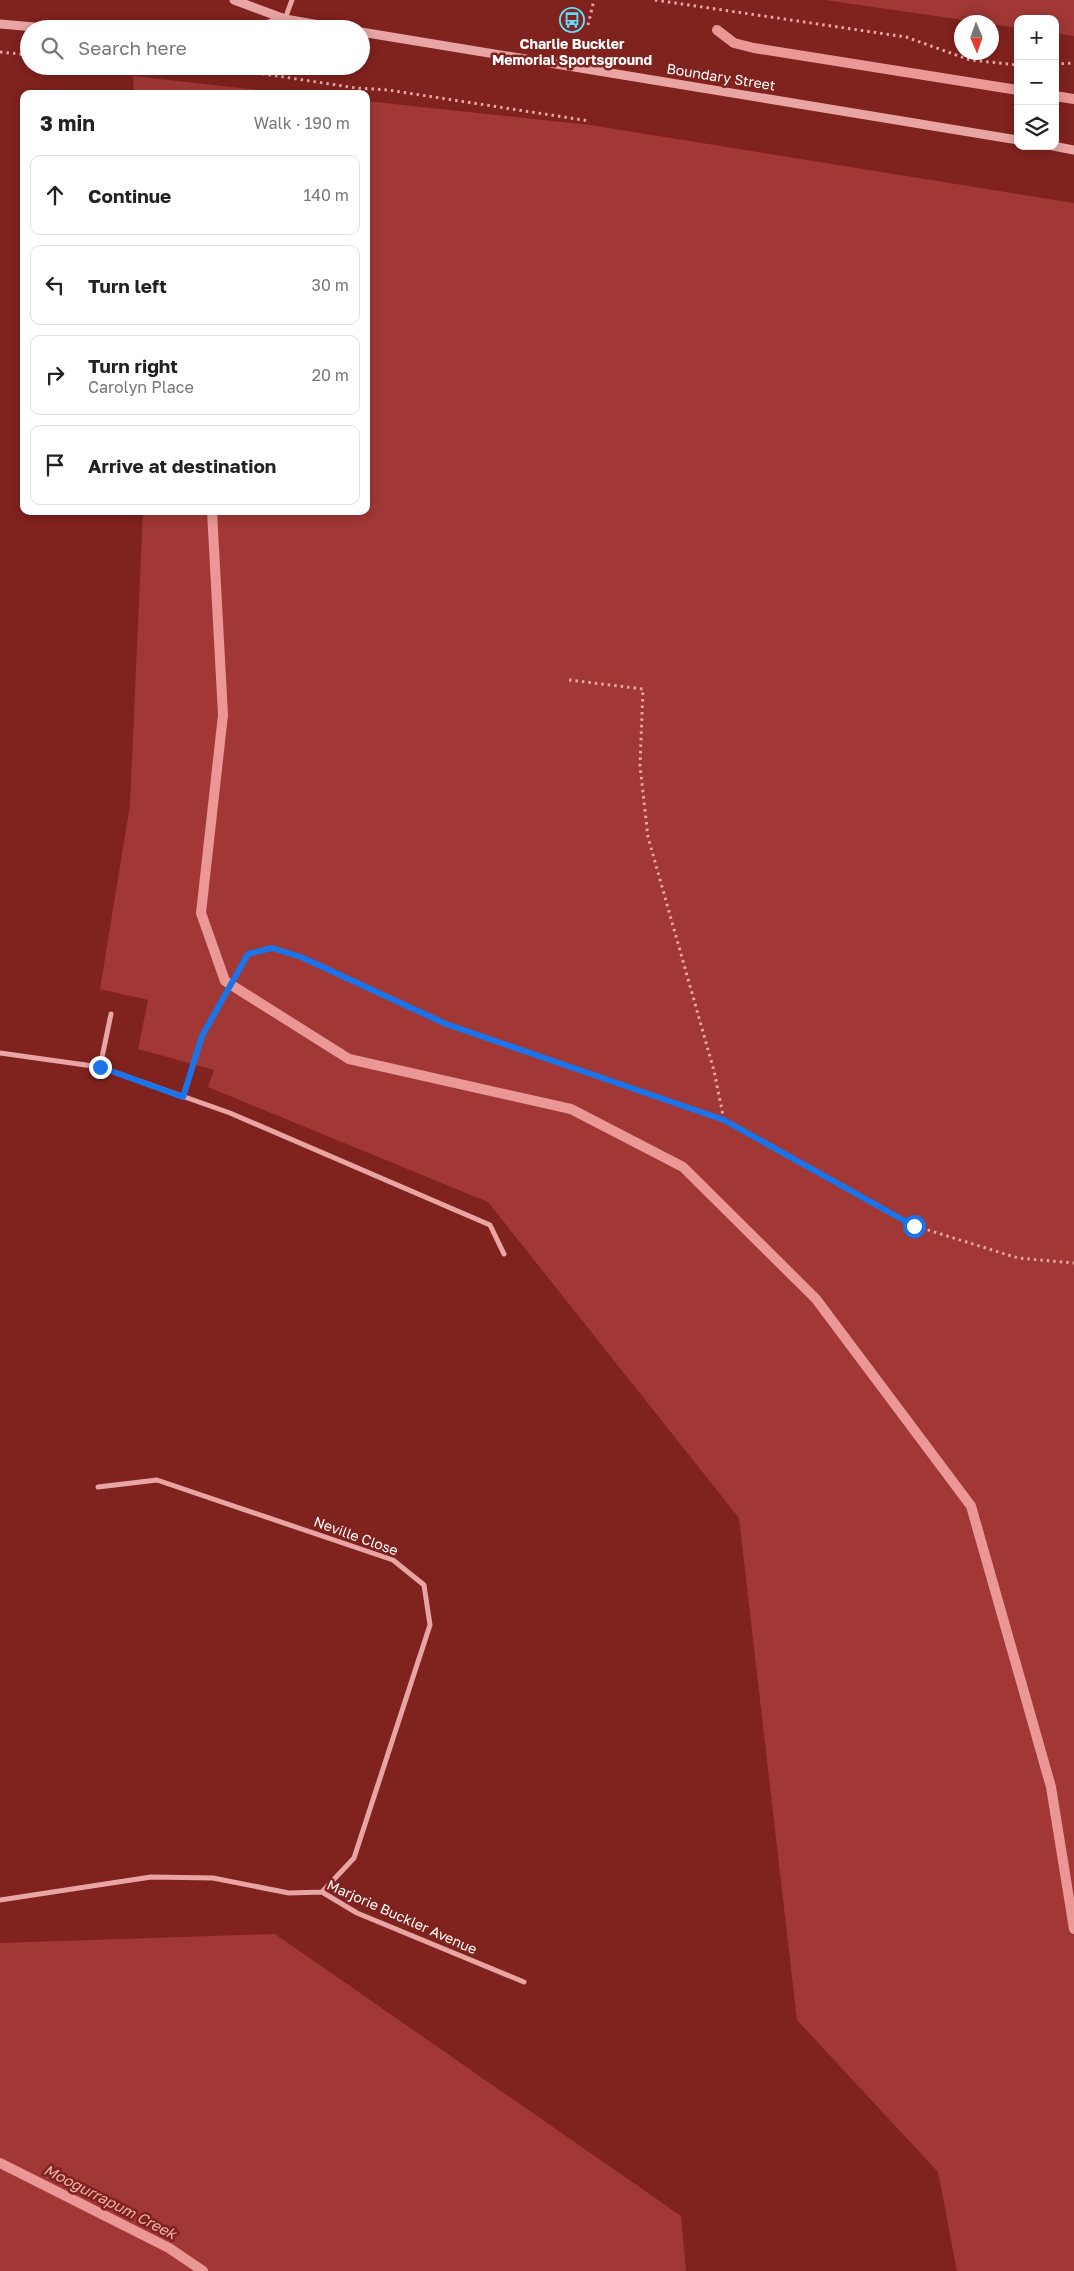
<!DOCTYPE html>
<html lang="en">
<head>
<meta charset="utf-8">
<style>
	:root { --surface:#fff; --page:#f6f6f6; --text:#222; --muted:#767676; --line:#e0e0e0 }
	body { margin:0; font-family:"Golos Text",sans-serif; background:var(--page); color:var(--text) }
	.controls { position:absolute; right:15px; top:15px; display:grid; overflow:hidden; border-radius:10px; box-shadow:0 2px 12px #0003 }
	.controls button { width:45px; height:45px; display:grid; place-items:center; padding:0; border:0; border-bottom:1px solid var(--line); background:var(--surface); color:var(--text); font:25px sans-serif }
	.compass { position:absolute; left:954px; top:15px; width:45px; height:45px; border-radius:50%; background:var(--surface); box-shadow:0 2px 12px #0003; rotate:178deg }
	.stop { position:absolute; width:15px; height:15px; margin:-11px; border:4px solid #1a73e8; border-radius:50%; background:#fff }
	.stop.end { background:#1a73e8; border-color:#fff; box-shadow:0 1px 5px #0008 }
	.list { margin:0; padding:0; list-style:none }
	h2 { display:flex; justify-content:space-between; align-items:center; height:65px; margin:0; padding:0 20px; font-size:21px }
	h2 small { font-size:16px; font-weight:400; color:var(--muted) }
	.list li { display:grid; grid-template-columns:32px 1fr auto; gap:15px; align-items:center; box-sizing:border-box; height:80px; margin:0 10px 10px; padding:0 10px; border:1px solid var(--line); border-radius:10px }
	.list b { display:block; font-size:19px; white-space:nowrap }
	.list p { margin:0; font-size:16px; white-space:nowrap; color:var(--muted) }
	.list em { font-size:16px; font-style:normal; color:var(--muted) }
	.icon { flex:none; width:28px; height:28px; fill:none; stroke:currentColor; stroke-width:2; stroke-linecap:round; stroke-linejoin:round }
	.map { position:relative; flex:none; width:1074px; height:2271px; overflow:hidden }
	.search { position:absolute; background:var(--surface); box-shadow:0 2px 12px #0003; left:20px; top:20px; width:350px; height:55px; display:flex; align-items:center; gap:12px; box-sizing:border-box; padding:0 18px; border-radius:28px; color:var(--muted); font-size:19px }
	.panel { position:absolute; background:var(--surface); box-shadow:0 2px 12px #0003; left:20px; top:90px; width:350px; height:425px; border-radius:10px }
	.map>svg:first-child { display:block }
	.green { fill:#a13835 }
	.lines { fill:none; stroke-linecap:round; stroke-linejoin:round }
	.stream { stroke:#ea9796; stroke-width:10 }
	.path { stroke:#e9a5a3; stroke-width:3; stroke-dasharray:2.5 4; stroke-linecap:butt }
	.minor { stroke:#e9a5a3; stroke-width:5 }
	.tertiary { stroke:#e9a5a3; stroke-width:9 }
	.route { stroke:#1a73e8; stroke-width:6 }
	.labels { text-anchor:middle; stroke-width:5; stroke-linejoin:round; paint-order:stroke }
	.poi-label { font-size:14px; font-weight:bold; fill:#fff; stroke:#80221e }
	.street-label { font-size:14px; fill:#fff; stroke:#80221e }
	.water-label { font-size:15px; font-style:italic; fill:#f0afae; stroke:#80221e }
</style>
</head>
<body>
<div class="map">
<svg width="1074" height="2271" viewBox="0 0 1074 2271">
	<rect width="100%" height="100%" fill="#80221e"/>
	<!-- green -->
	<path class="green" d="M 825,0 L 1074,0 L 1074,36 L 1055,33 L 1055,19 L 1018,19 L 1018,28 Z
		M 133,76 L 295,94 L 134,94 Z
		M 366,101 L 590,125 L 1074,203 L 1074,2271 L 957,2271 L 938,2172 L 797,2020 L 739,1518 L 488,1202 L 208,1087 L 214,1070 L 138,1049 L 148,1000 L 100,989 L 130,805 L 143,511 L 366,511 Z
		M 275,1934 L 681,2216 L 686,2271 L 0,2271 L 0,1943 Z"/>
	<g class="lines">
		<!-- stream -->
		<path class="stream" d="M 717,30 L 734,43 L 754,48 L 1018,90
			M 1055,96 L 1074,99
			M 212,511 L 223,715 L 201,913 L 225,981 L 349,1059 L 571,1109 L 683,1167 L 816,1299 L 971,1506 L 1051,1787 L 1074,1929
			M 0,2163 L 169,2248 L 203,2271"/>
		<!-- path -->
		<path class="path" d="M 655,0 L 906,37 L 970,60 L 1018,65
			M 588,25 L 594,0
			M 0,52 L 29,55
			M 1055,64 L 1074,63
			M 125,66 L 148,69 L 170,66
			M 191,66 L 238,70 L 356,88 L 388,90 L 590,121
			M 569,680 L 643,689 L 640,766 L 648,837 L 714,1071 L 724,1120
			M 189,1077 L 202,1036 L 248,954 L 272,948 L 301,957 L 446,1024 L 724,1121 L 915,1226 L 1018,1258 L 1074,1263"/>
		<!-- minor -->
		<path class="minor" d="M 285,19 L 292,0
			M 0,1053 L 100,1067 L 230,1113 L 490,1225 L 504,1254
			M 100,1067 L 111,1014
			M 98,1487 L 157,1480 L 393,1560 L 424,1585 L 430,1625 L 354,1858 L 322,1892
			M 0,1900 L 151,1877 L 213,1878 L 289,1893 L 322,1892 L 357,1913 L 524,1982"/>
		<!-- tertiary -->
		<path class="tertiary" d="M 234,0 L 285,19 L 342,29
			M 0,24 L 57,29
			M 252,29 L 285,19
			M 361,32 L 1018,140
			M 1053,146 L 1074,150"/>
	</g>
	<g class="lines">
		<!-- route -->
		<path class="route" d="M 100,1067 L 183,1097 L 202,1036 L 248,954 L 272,948 L 301,957 L 446,1024 L 724,1120 L 914,1226"/>
	</g>
	<!-- icons -->
	<defs>
		<symbol id="bus-ring" viewBox="-11 -11 22 22"><circle r="9.5" fill="#80221e" stroke="#62dbf7" stroke-width="1.5"/><path d="M-5-6H5V4H4V6H2V4H-2V6H-4V4H-5ZM-3.5-4V0h7V-4ZM-3.5 1.2v1.5H-2V1.2ZM2 1.2v1.5H3.5V1.2Z" fill="#62dbf7"/></symbol>
	</defs>
	<g fill-rule="evenodd">
		<use href="#bus-ring" x="558" y="6" width="28" height="28"/>
	</g>
	<g class="labels">
		<!-- poi labels -->
		<g class="poi-label">
			<text x="572" y="49">Charlie Buckler<tspan x="572" dy="16">Memorial Sportsground</tspan></text>
		</g>
		<!-- street labels -->
		<g class="street-label">
			<text transform="translate(721 77) rotate(9)" y="5">Boundary Street</text>
			<text transform="translate(356 1536) rotate(20)" y="5">Neville Close</text>
			<text transform="translate(402 1917) rotate(24)" y="5">Marjorie Buckler Avenue</text>
		</g>
		<!-- water labels -->
		<g class="water-label">
			<text transform="translate(110 2202) rotate(27)" y="5">Moogurrapum Creek</text>
		</g>
	</g>
</svg>
<div class="controls">
<button>+</button>
<button>−</button>
<button><svg class="icon" aria-label="layers" viewBox="0 0 24 24"><path d="M12 4l9 5-9 5-9-5zM3 14l9 5 9-5"/></svg></button>
</div>
<svg class="compass" viewBox="-18 -18 36 36"><path d="M0-13l5 13h-10z" fill="#e53935"/><path d="M0 13l5-13h-10z" fill="#767676"/></svg>
<div class="stop" style="left:914px;top:1226px"></div>
<div class="stop end" style="left:100px;top:1067px"></div>
<div class="search"><svg class="icon" aria-label="search" viewBox="0 0 24 24"><circle cx="10" cy="10" r="6"/><path d="M15 15l6 6"/></svg>Search here</div>
<section class="panel">
<h2>3 min<small>Walk · 190 m</small></h2>
<ul class="list">
<li><svg class="icon" aria-label="ahead" viewBox="0 0 24 24"><path d="M12 20V5M6 11l6-6 6 6"/></svg><div><b>Continue</b></div><em>140 m</em></li>
<li><svg class="icon" aria-label="left" viewBox="0 0 24 24"><path d="M17 20v-9H6M10 6l-5 5 5 5"/></svg><div><b>Turn left</b></div><em>30 m</em></li>
<li><svg class="icon" aria-label="right" viewBox="0 0 24 24"><path d="M7 20v-9h11M14 6l5 5-5 5"/></svg><div><b>Turn right</b><p>Carolyn Place</p></div><em>20 m</em></li>
<li><svg class="icon" aria-label="arrive" viewBox="0 0 24 24"><path d="M6 21V4h12l-3 4 3 4H6"/></svg><div><b>Arrive at destination</b></div></li>
</ul>
</section>
</div>
</body>
</html>
